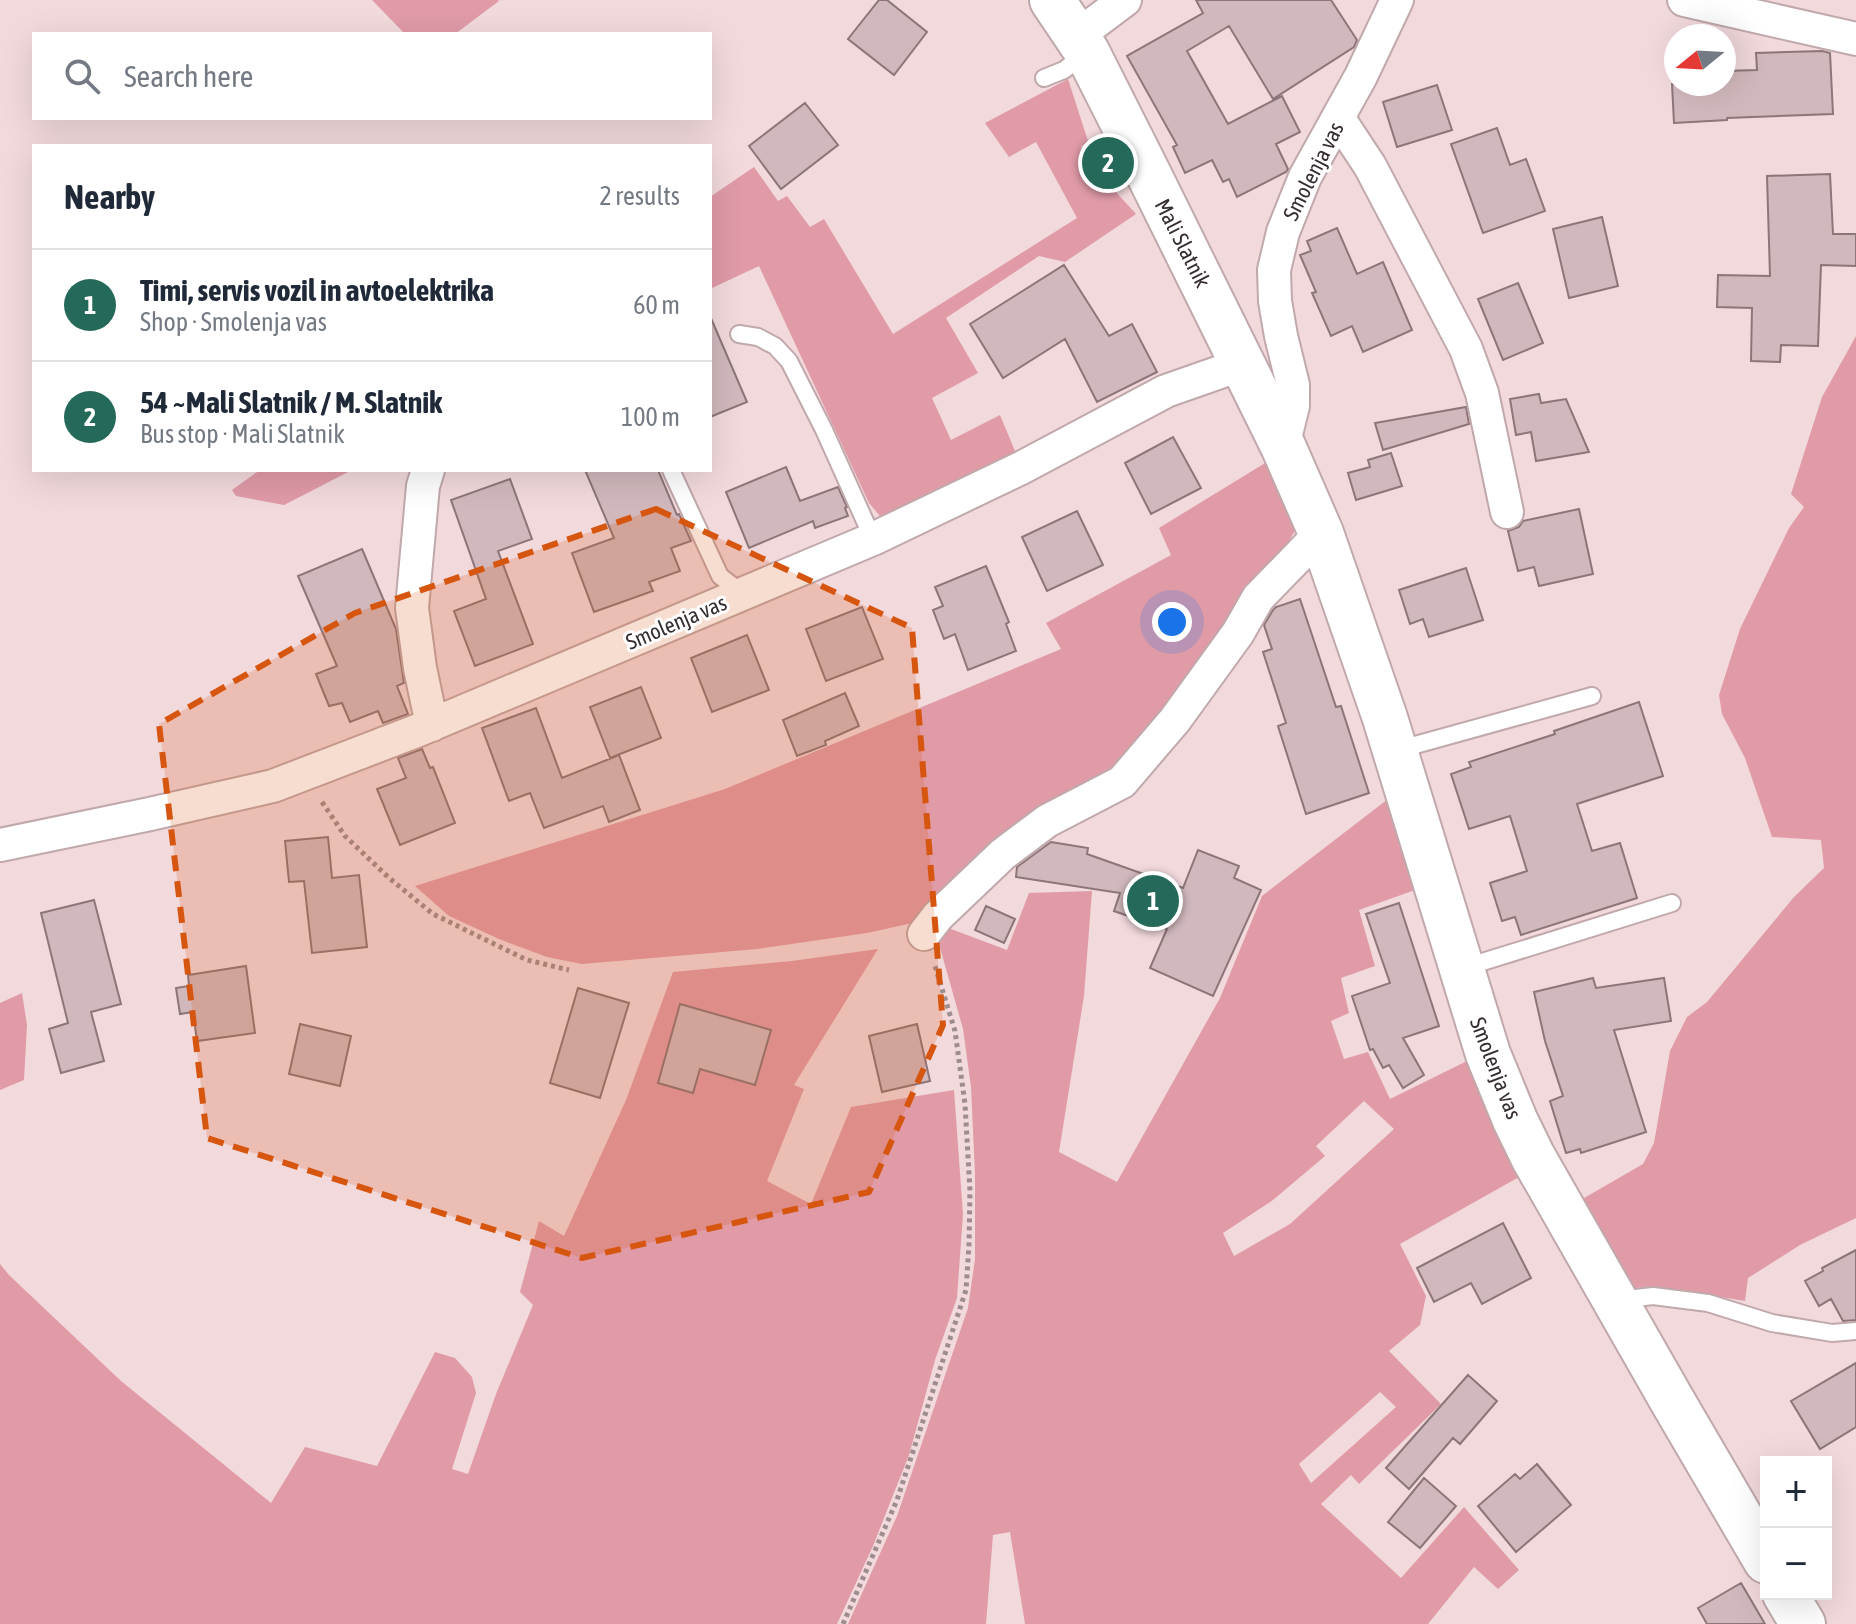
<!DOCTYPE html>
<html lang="en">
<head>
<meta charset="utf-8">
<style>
	:root { --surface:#fff; --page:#f6f6f7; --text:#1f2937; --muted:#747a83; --line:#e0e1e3; --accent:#25695a }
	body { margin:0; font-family:"Asap Condensed",sans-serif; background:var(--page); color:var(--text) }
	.controls { position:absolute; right:24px; bottom:24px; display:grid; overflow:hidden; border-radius:0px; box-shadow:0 8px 32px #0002 }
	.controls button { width:72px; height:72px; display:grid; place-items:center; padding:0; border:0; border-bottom:2px solid var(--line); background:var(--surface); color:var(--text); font:40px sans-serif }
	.compass { position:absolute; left:1664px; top:24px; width:72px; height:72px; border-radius:50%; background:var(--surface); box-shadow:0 8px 32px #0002; rotate:252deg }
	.you { position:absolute; left:1172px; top:622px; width:28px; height:28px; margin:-20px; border:6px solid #fff; border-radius:50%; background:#1a73e8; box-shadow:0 0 0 12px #1a73e833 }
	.badge { display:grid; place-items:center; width:52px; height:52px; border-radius:50%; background:var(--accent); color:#fff; font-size:26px; font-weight:700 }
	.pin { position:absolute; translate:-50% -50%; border:4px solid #fff; box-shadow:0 2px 8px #0006 }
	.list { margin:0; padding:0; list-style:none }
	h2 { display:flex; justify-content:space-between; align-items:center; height:104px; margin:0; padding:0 32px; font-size:34px }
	h2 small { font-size:26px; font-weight:400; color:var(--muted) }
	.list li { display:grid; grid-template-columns:52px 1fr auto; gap:24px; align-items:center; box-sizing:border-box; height:112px; padding:0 32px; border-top:2px solid var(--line) }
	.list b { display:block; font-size:30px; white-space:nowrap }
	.list p { margin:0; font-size:26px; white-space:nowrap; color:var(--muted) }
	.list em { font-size:26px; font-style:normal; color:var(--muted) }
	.icon { flex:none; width:44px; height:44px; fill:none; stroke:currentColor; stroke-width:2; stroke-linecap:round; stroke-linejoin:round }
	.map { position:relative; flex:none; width:1856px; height:1624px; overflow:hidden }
	.search { position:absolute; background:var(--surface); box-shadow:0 8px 32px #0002; left:32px; top:32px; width:680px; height:88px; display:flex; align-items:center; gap:20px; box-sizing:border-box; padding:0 28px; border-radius:0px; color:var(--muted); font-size:30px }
	.panel { position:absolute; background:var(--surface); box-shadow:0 8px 32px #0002; left:32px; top:144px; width:680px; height:328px; border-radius:0px }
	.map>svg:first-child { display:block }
	.green { fill:#e09ba7; fill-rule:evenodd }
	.building { fill:#d1b8bc; stroke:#8c7679; stroke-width:2 }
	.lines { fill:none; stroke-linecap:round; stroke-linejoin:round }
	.service-casing { stroke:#c0a8ab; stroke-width:20 }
	.minor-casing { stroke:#c0a8ab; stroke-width:36 }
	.secondary-casing { stroke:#c0a8ab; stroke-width:48 }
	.path { stroke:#9e8d8f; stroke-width:5; stroke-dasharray:4 4; stroke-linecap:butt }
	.service { stroke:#fff; stroke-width:16 }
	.minor { stroke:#fff; stroke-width:32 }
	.secondary { stroke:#fff; stroke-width:44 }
	.marked { fill:#d6550f; fill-opacity:0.2; stroke:#d6550f; stroke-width:6; stroke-dasharray:16 10; stroke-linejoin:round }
	.labels { text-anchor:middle; stroke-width:6; stroke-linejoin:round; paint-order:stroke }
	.street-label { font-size:22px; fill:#362d2e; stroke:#fff }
</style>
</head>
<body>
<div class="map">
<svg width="1856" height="1624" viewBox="0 0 1856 1624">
	<rect width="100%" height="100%" fill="#f2d9dc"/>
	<!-- green -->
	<path class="green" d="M 372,0 L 498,0 L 499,1 L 455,34 L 405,34 Z
		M 1068,79 L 1088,141 L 1081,147 L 1099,188 L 1115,191 L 1136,214 L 1065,262 L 1039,256 L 946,318 L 978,373 L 932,398 L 951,440 L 1000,415 L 1015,451 L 1009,463 L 885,522 L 869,503 L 759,266 L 710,289 L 710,197 L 754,167 L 778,201 L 787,196 L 810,227 L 824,219 L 893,334 L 1077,218 L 1036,142 L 1009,157 L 985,123 Z
		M 1856,336 L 1856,1218 L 1800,1245 L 1748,1278 L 1745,1301 L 1653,1286 L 1627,1289 L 1579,1201 L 1643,1164 L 1654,1143 L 1670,1051 L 1687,1017 L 1707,1002 L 1794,897 L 1824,868 L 1821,840 L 1772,837 L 1745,758 L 1722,714 L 1719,695 L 1740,629 L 1789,528 L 1804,507 L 1791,494 L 1822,397 Z
		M 1270,460 L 1296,529 L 1277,561 L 1185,686 L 1114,772 L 917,922 L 867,933 L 757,949 L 582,964 L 547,957 L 499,939 L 449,916 L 415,886 L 725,789 L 1061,649 L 1046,623 L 1171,555 L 1159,528 Z
		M 260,470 L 352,470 L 284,505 L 236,496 L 232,490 Z
		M 1388,799 L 1415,890 L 1359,910 L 1375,966 L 1341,978 L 1349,1013 L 1331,1021 L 1344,1059 L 1368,1052 L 1390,1099 L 1467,1061 L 1492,1122 L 1519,1177 L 1400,1244 L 1426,1296 L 1420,1325 L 1389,1351 L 1441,1404 L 1359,1484 L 1351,1475 L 1321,1504 L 1401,1578 L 1464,1507 L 1519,1570 L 1498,1589 L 1474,1567 L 1428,1624 L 1025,1624 L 1010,1532 L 993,1535 L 986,1624 L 848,1624 L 897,1516 L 968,1308 L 975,1259 L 975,1174 L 971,1087 L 963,1029 L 937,937 L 943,926 L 1007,950 L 1029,893 L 1092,891 L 1084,996 L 1059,1152 L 1117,1182 L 1220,998 L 1262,896 ZM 1364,1101 L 1394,1129 L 1290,1224 L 1234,1256 L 1223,1233 L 1273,1200 L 1325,1156 L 1316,1146 ZM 1380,1392 L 1396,1407 L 1311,1483 L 1299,1464 Z
		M 878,949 L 794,1085 L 804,1089 L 767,1181 L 811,1204 L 851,1107 L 954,1090 L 963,1214 L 957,1298 L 935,1360 L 909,1455 L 873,1546 L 837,1624 L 0,1624 L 0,1264 L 9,1275 L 121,1381 L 271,1503 L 305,1447 L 377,1466 L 435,1352 L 455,1358 L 472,1377 L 476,1393 L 452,1469 L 468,1474 L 496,1394 L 533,1305 L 520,1292 L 539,1221 L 564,1236 L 626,1100 L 673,972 L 792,961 Z
		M 22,993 L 27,1025 L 24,1080 L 0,1090 L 0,1003 Z"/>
	<!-- building -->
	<path class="building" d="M 879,0 L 887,0 L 927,32 L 894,75 L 848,39 Z
		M 1196,0 L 1331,0 L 1357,40 L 1354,47 L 1273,99 L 1229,26 L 1187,51 L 1228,124 L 1282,96 L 1300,132 L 1276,144 L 1288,169 L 1286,172 L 1237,197 L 1229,179 L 1223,182 L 1212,160 L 1185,173 L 1173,147 L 1177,145 L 1127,56 L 1203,13 Z
		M 1822,51 L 1830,53 L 1833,114 L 1727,118 L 1727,120 L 1674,123 L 1672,84 L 1724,84 L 1724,71 L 1757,70 L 1756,53 Z
		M 1437,85 L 1452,130 L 1397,147 L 1383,102 Z
		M 805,103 L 838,145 L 781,189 L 749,146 Z
		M 1497,128 L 1510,165 L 1526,159 L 1545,211 L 1483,233 L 1451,144 Z
		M 1830,174 L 1833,234 L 1856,234 L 1856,266 L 1821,265 L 1818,346 L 1781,345 L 1780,362 L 1751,361 L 1752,308 L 1717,307 L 1718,275 L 1770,276 L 1767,176 Z
		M 1602,217 L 1618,286 L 1569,298 L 1553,229 Z
		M 1337,228 L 1357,274 L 1383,262 L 1412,330 L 1363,352 L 1352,326 L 1331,336 L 1312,293 L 1316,292 L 1300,255 L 1311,251 L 1307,241 Z
		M 1064,265 L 1109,336 L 1132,324 L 1157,372 L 1097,402 L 1065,339 L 1003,378 L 970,324 Z
		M 1518,283 L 1543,343 L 1503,360 L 1478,299 Z
		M 710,316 L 747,402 L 710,417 Z
		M 1539,394 L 1541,403 L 1566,399 L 1589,452 L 1536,461 L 1531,432 L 1516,435 L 1510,399 Z
		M 1466,407 L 1469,424 L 1383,450 L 1375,423 Z
		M 1173,437 L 1201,488 L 1151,514 L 1125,463 Z
		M 1391,453 L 1402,486 L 1356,500 L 1348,473 L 1370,467 L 1368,460 Z
		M 786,467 L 800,501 L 838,487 L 847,507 L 845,508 L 848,516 L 815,528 L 813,521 L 749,548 L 726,492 Z
		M 585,470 L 658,470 L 677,515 L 679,514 L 691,541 L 671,548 L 680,571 L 649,582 L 653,591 L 594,612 L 572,553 L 614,538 Z
		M 510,479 L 532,539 L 498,551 L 533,644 L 475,666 L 454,611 L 486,599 L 451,500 Z
		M 1579,509 L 1593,574 L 1539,586 L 1534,567 L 1518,571 L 1508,531 L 1519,527 L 1523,521 Z
		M 1077,511 L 1103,565 L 1047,591 L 1022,537 Z
		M 362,549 L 396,629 L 404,683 L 397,686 L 408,714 L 383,723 L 378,711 L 350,722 L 342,703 L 329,706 L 316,674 L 337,666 L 298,576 Z
		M 986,566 L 1009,622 L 1006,624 L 1016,651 L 968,670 L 955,634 L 944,639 L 933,610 L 943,606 L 935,587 Z
		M 1466,568 L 1483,620 L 1429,637 L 1423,619 L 1410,624 L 1399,590 Z
		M 1300,599 L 1336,707 L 1341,706 L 1369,793 L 1306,814 L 1278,726 L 1286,723 L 1263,652 L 1272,649 L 1264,625 L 1273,610 L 1276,607 Z
		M 862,607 L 883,659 L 826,681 L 806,629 Z
		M 747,635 L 769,690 L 712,712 L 691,658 Z
		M 641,687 L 661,738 L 610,758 L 590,707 Z
		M 845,693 L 859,726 L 825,741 L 826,745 L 797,756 L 783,720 Z
		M 1639,702 L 1663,776 L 1577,804 L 1592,851 L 1620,843 L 1637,898 L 1521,935 L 1515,917 L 1502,921 L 1490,883 L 1527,871 L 1510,816 L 1469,829 L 1451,774 L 1471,767 L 1469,762 L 1555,734 L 1554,731 Z
		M 536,708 L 562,778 L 619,755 L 640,810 L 609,822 L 603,806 L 544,828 L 530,793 L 509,801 L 482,728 Z
		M 422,749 L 430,768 L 433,767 L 455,823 L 400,845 L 377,789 L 406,778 L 398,758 Z
		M 328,837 L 332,878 L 359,875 L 367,947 L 312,953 L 304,881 L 289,882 L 285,841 Z
		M 1051,842 L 1088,848 L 1087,854 L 1183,888 L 1198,850 L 1239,866 L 1234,878 L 1261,890 L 1213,996 L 1150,968 L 1167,929 L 1114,911 L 1120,893 L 1016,877 L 1017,867 Z
		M 94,900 L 121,1004 L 91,1012 L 104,1061 L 61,1073 L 49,1029 L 68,1023 L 41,913 Z
		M 1399,903 L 1439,1026 L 1403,1038 L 1424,1075 L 1403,1088 L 1389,1065 L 1383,1068 L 1373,1049 L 1370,1050 L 1352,996 L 1390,983 L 1366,914 Z
		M 986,906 L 1015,919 L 1004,943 L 975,930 Z
		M 246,966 L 255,1033 L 197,1041 L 193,1012 L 180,1014 L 176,988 L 189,986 L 188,975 Z
		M 1593,978 L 1596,988 L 1664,978 L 1671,1021 L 1614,1030 L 1646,1132 L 1581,1153 L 1580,1149 L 1566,1153 L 1550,1101 L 1563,1096 L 1545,1041 L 1534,992 Z
		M 578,988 L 629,1003 L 600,1098 L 550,1083 Z
		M 680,1004 L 771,1030 L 755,1085 L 700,1069 L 693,1093 L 658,1083 Z
		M 300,1024 L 351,1036 L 340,1086 L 289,1074 Z
		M 917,1024 L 930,1081 L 882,1092 L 869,1036 Z
		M 1503,1223 L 1531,1278 L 1482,1304 L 1471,1283 L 1434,1302 L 1417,1268 Z
		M 1856,1250 L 1856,1320 L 1843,1321 L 1831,1299 L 1819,1306 L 1805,1281 L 1823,1271 L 1822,1268 Z
		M 1856,1363 L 1856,1427 L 1820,1449 L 1791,1401 Z
		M 1468,1375 L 1497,1401 L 1460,1444 L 1453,1438 L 1409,1489 L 1386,1468 Z
		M 1537,1464 L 1571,1505 L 1516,1552 L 1478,1506 L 1515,1474 L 1520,1479 Z
		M 1424,1478 L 1456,1506 L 1420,1548 L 1388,1522 Z
		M 1741,1583 L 1765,1624 L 1707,1624 L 1698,1608 Z"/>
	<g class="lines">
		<defs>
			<path id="service" d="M 1044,78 L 1064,70 L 1086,53
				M 739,334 L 758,337 L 775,346 L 789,361 L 824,430 L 873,539
				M 671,470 L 720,576 L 743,594
				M 1397,750 L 1592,696
				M 1463,968 L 1672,903
				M 1618,1300 L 1653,1296 L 1708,1303 L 1772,1323 L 1832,1333 L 1856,1331"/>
			<path id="minor" d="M 1684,0 L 1856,39
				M 1077,36 L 1125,0
				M 1339,119 L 1370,166 L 1466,349 L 1482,393 L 1507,512
				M 1283,446 L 1293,406 L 1293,385 L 1281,336 L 1275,301 L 1274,270 L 1283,232 L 1305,177 L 1361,76 L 1397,0
				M 428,470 L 423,486 L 412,608 L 420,668 L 432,725
				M 0,845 L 150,814 L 273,786 L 419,730 L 873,539 L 1019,469 L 1166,391 L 1243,364
				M 924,934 L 938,916 L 1003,854 L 1047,821 L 1122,782 L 1175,720 L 1238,633 L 1258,598 L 1321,533"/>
			<path id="secondary" d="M 1052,0 L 1087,52 L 1148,173 L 1283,446 L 1321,533 L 1385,718 L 1488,1054 L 1515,1120 L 1533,1157 L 1673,1402 L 1766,1561
				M 1785,1594 L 1803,1624"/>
		</defs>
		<!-- service casing -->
		<use href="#service" class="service-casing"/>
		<!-- minor casing -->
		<use href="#minor" class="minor-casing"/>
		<!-- secondary casing -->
		<use href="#secondary" class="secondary-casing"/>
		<!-- path -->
		<path class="path" d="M 322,802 L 345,836 L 388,877 L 433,914 L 527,960 L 569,970
			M 843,1624 L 897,1500 L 966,1290 L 969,1245 L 970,1191 L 965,1104 L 955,1031 L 934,963"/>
		<!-- service -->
		<use href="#service" class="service"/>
		<!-- minor -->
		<use href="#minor" class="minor"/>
		<!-- secondary -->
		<use href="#secondary" class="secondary"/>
	</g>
	<!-- marked area -->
	<path class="marked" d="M 656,509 L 912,628 L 943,1025 L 869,1192 L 582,1258 L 207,1138 L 159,724 L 355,613 Z"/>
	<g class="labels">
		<!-- street labels -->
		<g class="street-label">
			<text transform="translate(1313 171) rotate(-63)" y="8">Smolenja vas</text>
			<text transform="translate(1183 243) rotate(63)" y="8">Mali Slatnik</text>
			<text transform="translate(676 622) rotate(-23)" y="8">Smolenja vas</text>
			<text transform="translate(1496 1068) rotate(69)" y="8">Smolenja vas</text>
		</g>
	</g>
</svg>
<div class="controls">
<button>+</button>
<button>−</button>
</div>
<svg class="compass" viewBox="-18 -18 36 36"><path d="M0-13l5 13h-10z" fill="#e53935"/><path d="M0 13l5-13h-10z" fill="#747a83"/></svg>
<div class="you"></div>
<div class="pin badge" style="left:1153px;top:901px">1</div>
<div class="pin badge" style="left:1108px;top:163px">2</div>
<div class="search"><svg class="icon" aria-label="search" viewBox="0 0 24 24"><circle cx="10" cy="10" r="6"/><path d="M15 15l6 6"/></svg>Search here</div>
<section class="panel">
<h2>Nearby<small>2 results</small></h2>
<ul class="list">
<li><span class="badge">1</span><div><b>Timi, servis vozil in avtoelektrika</b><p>Shop · Smolenja vas</p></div><em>60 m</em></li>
<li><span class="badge">2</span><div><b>54 ~Mali Slatnik / M. Slatnik</b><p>Bus stop · Mali Slatnik</p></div><em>100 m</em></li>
</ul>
</section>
</div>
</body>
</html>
